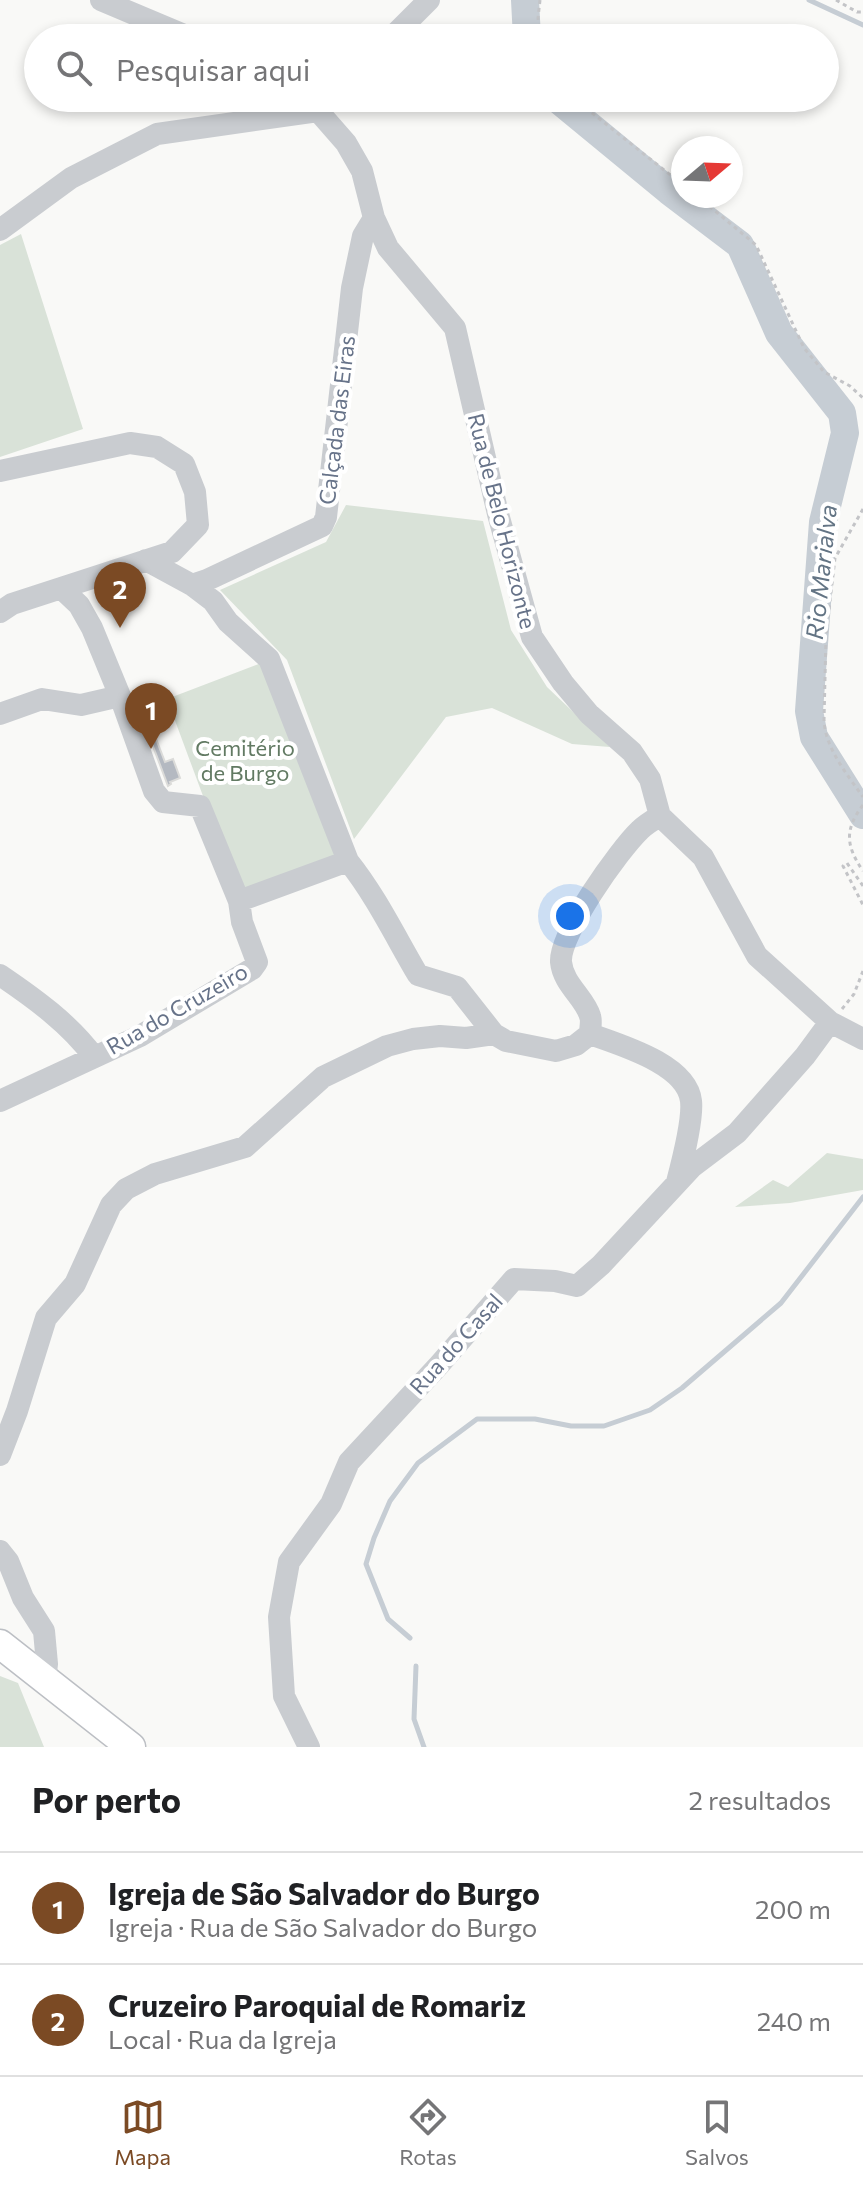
<!DOCTYPE html>
<html lang="pt">
<head>
<meta charset="utf-8">
<style>
	:root { --surface:#fff; --page:#f2f2f2; --text:#202124; --muted:#757577; --line:#e0e0e0; --accent:#7b4a24 }
	body { margin:0; font-family:Commissioner,sans-serif; background:var(--page); color:var(--text) }
	.compass { position:absolute; left:671px; top:136px; width:72px; height:72px; border-radius:50%; background:var(--surface); box-shadow:0 4px 12px #0003; rotate:71deg }
	.you { position:absolute; left:570px; top:916px; width:28px; height:28px; margin:-20px; border:6px solid #fff; border-radius:50%; background:#1a73e8; box-shadow:0 0 0 12px #1a73e833 }
	.badge { display:grid; place-items:center; width:52px; height:52px; border-radius:50%; background:var(--accent); color:#fff; font-size:26px; font-weight:700 }
	.pin { position:absolute; translate:-50% -66px; filter:drop-shadow(0 2px 4px #0008) }
	.pin::after { content:''; position:absolute; top:42px; width:28px; height:24px; background:inherit; clip-path:polygon(0 0,100% 0,50% 100%) }
	.list { margin:0; padding:0; list-style:none }
	h2 { display:flex; justify-content:space-between; align-items:center; height:104px; margin:0; padding:0 32px; font-size:34px }
	h2 small { font-size:26px; font-weight:400; color:var(--muted) }
	.list li { display:grid; grid-template-columns:52px 1fr auto; gap:24px; align-items:center; box-sizing:border-box; height:112px; padding:0 32px; border-top:2px solid var(--line) }
	.list b { display:block; font-size:30px; white-space:nowrap }
	.list p { margin:0; font-size:26px; white-space:nowrap; color:var(--muted) }
	.list em { font-size:26px; font-style:normal; color:var(--muted) }
	.icon { flex:none; width:44px; height:44px; fill:none; stroke:currentColor; stroke-width:2; stroke-linecap:round; stroke-linejoin:round }
	.map { position:relative; flex:none; width:863px; height:1747px; overflow:hidden }
	.search { position:absolute; background:var(--surface); box-shadow:0 4px 12px #0003; left:24px; right:24px; top:24px; height:88px; display:flex; align-items:center; gap:20px; box-sizing:border-box; padding:0 28px; border-radius:44px; color:var(--muted); font-size:30px }
	.sheet { height:328px; background:var(--surface) }
	nav { display:flex; justify-content:space-around; align-items:center; box-sizing:border-box; height:112px; border-top:2px solid var(--line); background:var(--surface); font-size:22px; color:var(--muted) }
	nav a { display:grid; justify-items:center; gap:4px }
	nav .on { color:var(--accent) }
	.map>svg:first-child { display:block }
	.green { fill:#d9e2d8 }
	.lines { fill:none; stroke-linecap:round; stroke-linejoin:round }
	.stream { stroke:#c6cdd4; stroke-width:5 }
	.river { stroke:#c6cdd4; stroke-width:28 }
	.building { fill:#b4b9c1; stroke:#dbdbd9; stroke-width:2 }
	.major-casing { stroke:#bcbfc4; stroke-width:31 }
	.path { stroke:#c3c4c7; stroke-width:3; stroke-dasharray:4 4; stroke-linecap:butt }
	.minor { stroke:#c9ccd0; stroke-width:22 }
	.major { stroke:#fff; stroke-width:28 }
	.labels { text-anchor:middle; stroke-width:8; stroke-linejoin:round; paint-order:stroke }
	.street-label { font-size:22px; fill:#677389; stroke:#fff }
	.park-label { font-size:22px; fill:#627a63; stroke:#fff }
	.water-label { font-size:24px; font-style:italic; fill:#637484; stroke:#fff }
</style>
</head>
<body>
<div class="map">
<svg width="863" height="1747" viewBox="0 0 863 1747">
	<rect width="100%" height="100%" fill="#f9f9f7"/>
	<!-- green -->
	<path class="green" d="M 21,234 L 83,429 L 0,457 L 0,245 Z
		M 346,505 L 483,521 L 511,630 L 547,687 L 610,747 L 572,744 L 492,708 L 446,717 L 354,839 L 287,660 L 220,590 L 326,542 Z
		M 264,662 L 336,857 L 239,893 L 167,699 Z
		M 827,1153 L 863,1159 L 863,1190 L 790,1203 L 735,1207 L 773,1180 L 788,1187 Z
		M 0,1676 L 18,1683 L 44,1747 L 0,1747 Z"/>
	<g class="lines">
		<!-- stream -->
		<path class="stream" d="M 809,0 L 863,25
			M 410,1638 L 388,1619 L 366,1564 L 374,1538 L 390,1501 L 418,1463 L 477,1419 L 535,1419 L 571,1426 L 604,1426 L 650,1410 L 682,1388 L 781,1303 L 863,1197
			M 416,1666 L 414,1719 L 424,1747"/>
		<!-- river -->
		<path class="river" d="M 525,0 L 527,38
			M 556,98 L 669,191 L 740,245 L 779,333 L 842,413 L 845,433 L 823,522 L 809,711 L 814,737 L 863,815"/>
	</g>
	<!-- building -->
	<path class="building" d="M 153,731 L 165,762 L 173,759 L 180,778 L 170,782 L 171,784 L 168,786 L 148,733 Z"/>
	<g class="lines">
		<defs>
			<path id="major" d="M 0,1644 L 131,1747"/>
		</defs>
		<!-- major casing -->
		<use href="#major" class="major-casing"/>
		<!-- path -->
		<path class="path" d="M 540,0 L 538,18 L 540,38
			M 836,0 L 857,12 L 863,12
			M 573,98 L 683,185
			M 697,196 L 756,245 L 804,348 L 824,372 L 850,386 L 863,398
			M 863,509 L 835,558 L 826,636 L 824,720 C 825,748 847,774 863,797
			M 863,805 C 844,830 846,846 863,871
			M 863,886 L 847,863 L 843,866 L 863,905
			M 842,1009 L 854,994 L 863,971"/>
		<!-- minor -->
		<path class="minor" d="M 101,0 L 191,38
			M 391,38 L 429,0
			M 318,111 L 346,143 L 362,171 L 374,218 L 388,248 L 455,328 L 498,514 L 532,637 L 563,683 L 589,714 L 632,752 L 650,779 L 660,816 L 703,857 L 757,956 L 830,1022 L 863,1039
			M 0,230 L 71,178 L 157,134 L 318,111 L 331,98
			M 0,471 L 130,443 L 157,447 L 184,464 L 195,492 L 198,525 L 172,552 L 12,604 L 0,612
			M 146,560 L 192,585 L 207,580 L 322,526 L 326,517 L 352,288 L 363,236 L 374,218
			M 192,585 L 213,601 L 228,622 L 269,659 L 348,861 C 376,896 395,936 418,975 L 457,987 L 494,1034 L 506,1041 L 556,1051 L 576,1045 L 590,1034 C 590,1029 592,1020 590,1016 C 585,998 563,984 561,962 C 559,934 619,850 640,830 C 646,824 653,820 660,816
			M 0,714 L 42,699 L 81,705 L 120,696
			M 239,901 L 348,861
			M 0,975 C 34,998 70,1024 94,1057
			M 590,1034 C 620,1045 687,1064 691,1101 C 693,1118 682,1163 677,1182
			M 0,1101 L 140,1036 L 252,969 L 257,962 L 242,922 L 239,901 L 200,806 L 163,802 L 154,791 L 120,696 L 92,628 L 79,605 L 61,588
			M 0,1455 L 17,1411 L 46,1318 L 75,1284 L 111,1205 L 126,1189 L 155,1174 L 245,1147 L 323,1077 L 387,1046 L 413,1039 L 440,1036 L 466,1038 L 494,1034
			M 0,1551 L 8,1561 L 23,1598 L 44,1631 L 47,1664 L 45,1679
			M 309,1747 L 284,1696 L 279,1617 L 289,1562 L 331,1504 L 349,1462 L 439,1365 L 514,1279 L 555,1281 L 577,1286 L 601,1265 L 692,1167 L 737,1133 L 805,1056 L 830,1022"/>
		<!-- major -->
		<use href="#major" class="major"/>
	</g>
	<g class="labels">
		<!-- street labels -->
		<g class="street-label">
			<text transform="translate(337 420) rotate(-83)" y="8">Calçada das Eiras</text>
			<text transform="translate(502 521) rotate(76)" y="8">Rua de Belo Horizonte</text>
			<text transform="translate(177 1009) rotate(-30)" y="8">Rua do Cruzeiro</text>
			<text transform="translate(456 1344) rotate(-48)" y="8">Rua do Casal</text>
		</g>
		<!-- park labels -->
		<g class="park-label">
			<text x="245" y="756">Cemitério<tspan x="245" dy="25">de Burgo</tspan></text>
		</g>
		<!-- water labels -->
		<g class="water-label">
			<text transform="translate(822 572) rotate(-84)" y="8">Rio Marialva</text>
		</g>
	</g>
</svg>
<svg class="compass" viewBox="-18 -18 36 36"><path d="M0-13l5 13h-10z" fill="#e53935"/><path d="M0 13l5-13h-10z" fill="#757577"/></svg>
<div class="you"></div>
<div class="pin badge" style="left:151px;top:749px">1</div>
<div class="pin badge" style="left:120px;top:628px">2</div>
<div class="search"><svg class="icon" aria-label="search" viewBox="0 0 24 24"><circle cx="10" cy="10" r="6"/><path d="M15 15l6 6"/></svg>Pesquisar aqui</div>
</div>
<section class="sheet">
<h2>Por perto<small>2 resultados</small></h2>
<ul class="list">
<li><span class="badge">1</span><div><b>Igreja de São Salvador do Burgo</b><p>Igreja · Rua de São Salvador do Burgo</p></div><em>200 m</em></li>
<li><span class="badge">2</span><div><b>Cruzeiro Paroquial de Romariz</b><p>Local · Rua da Igreja</p></div><em>240 m</em></li>
</ul>
</section>
<nav>
<a class="on"><svg class="icon" aria-label="map" viewBox="0 0 24 24"><path d="M3 6l6-2 6 2 6-2v14l-6 2-6-2-6 2zM9 4v14M15 6v14"/></svg>Mapa</a>
<a><svg class="icon" aria-label="directions" viewBox="0 0 24 24"><path d="M12 3l9 9-9 9-9-9zM9 14v-3h6M13 9l2 2-2 2"/></svg>Rotas</a>
<a><svg class="icon" aria-label="saved" viewBox="0 0 24 24"><path d="M7 4h10v16l-5-4-5 4z"/></svg>Salvos</a>
</nav>
</body>
</html>
